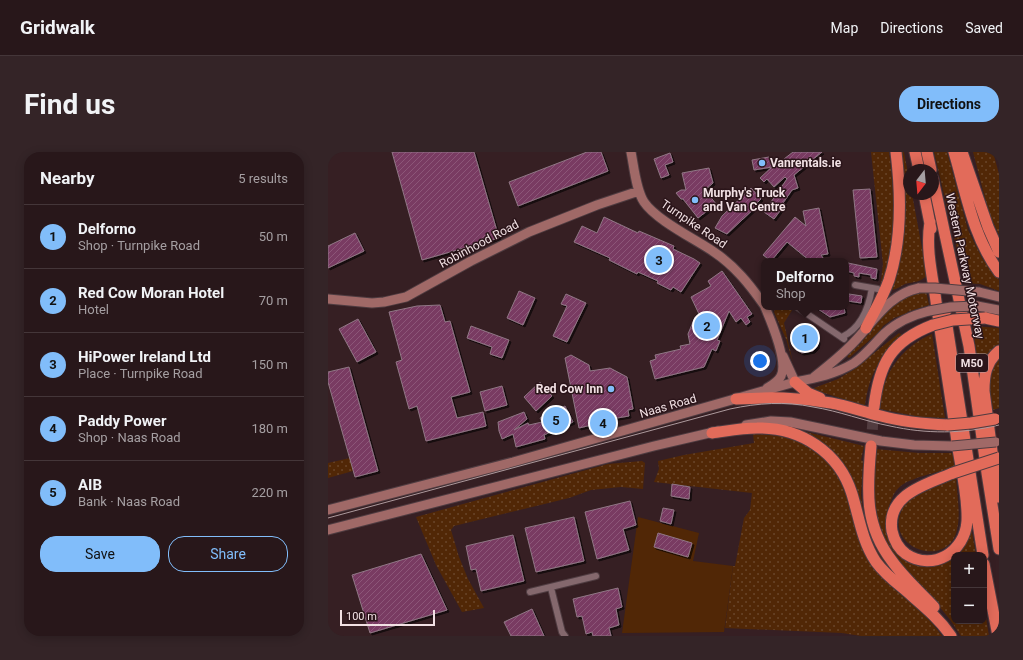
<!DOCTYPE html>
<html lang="en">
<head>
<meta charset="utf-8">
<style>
	:root { --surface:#28171a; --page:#342427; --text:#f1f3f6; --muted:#a59fa2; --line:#443639; --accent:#81bdfa }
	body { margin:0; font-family:Roboto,sans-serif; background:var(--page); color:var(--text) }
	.controls { position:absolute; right:12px; bottom:12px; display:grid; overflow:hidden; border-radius:8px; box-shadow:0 2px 10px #0003 }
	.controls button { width:36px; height:36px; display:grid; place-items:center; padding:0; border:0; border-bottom:1px solid var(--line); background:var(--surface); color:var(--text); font:20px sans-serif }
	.compass { position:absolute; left:575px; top:12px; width:36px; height:36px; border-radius:50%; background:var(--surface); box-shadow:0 2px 10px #0003; rotate:196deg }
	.scale { position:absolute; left:12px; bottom:10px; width:95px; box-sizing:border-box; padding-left:4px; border:2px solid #f2e1e4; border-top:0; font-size:11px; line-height:14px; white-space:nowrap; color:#f2e1e4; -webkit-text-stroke:3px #2b151a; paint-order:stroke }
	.you { position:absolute; left:432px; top:209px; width:14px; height:14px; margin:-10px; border:3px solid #fff; border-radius:50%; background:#1a73e8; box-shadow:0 0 0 6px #1a73e833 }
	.badge { display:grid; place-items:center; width:26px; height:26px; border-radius:50%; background:var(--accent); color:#111; font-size:13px; font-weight:700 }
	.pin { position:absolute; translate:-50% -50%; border:2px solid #fff; box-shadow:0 1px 4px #0006 }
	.popup { position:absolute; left:433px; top:106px; width:88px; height:52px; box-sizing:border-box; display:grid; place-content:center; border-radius:8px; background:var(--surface); filter:drop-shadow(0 1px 3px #0005); font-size:13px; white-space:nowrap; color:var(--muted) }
	.popup b { font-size:15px; color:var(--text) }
	.popup::after { content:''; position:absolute; left:50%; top:100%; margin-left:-8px; border:8px solid transparent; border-top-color:var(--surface) }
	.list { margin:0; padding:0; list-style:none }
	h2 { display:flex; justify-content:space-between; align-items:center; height:52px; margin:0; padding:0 16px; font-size:17px }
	h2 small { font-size:13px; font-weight:400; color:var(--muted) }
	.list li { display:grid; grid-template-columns:26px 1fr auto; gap:12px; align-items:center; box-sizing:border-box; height:64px; padding:0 16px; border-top:1px solid var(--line) }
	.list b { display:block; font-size:15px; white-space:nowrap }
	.list p { margin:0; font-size:13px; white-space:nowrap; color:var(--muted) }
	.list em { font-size:13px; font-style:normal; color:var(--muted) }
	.actions { display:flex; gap:8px; padding:12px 16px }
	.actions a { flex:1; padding:9px 0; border:1px solid var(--accent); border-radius:16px; text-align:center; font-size:14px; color:var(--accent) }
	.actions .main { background:var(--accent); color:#111 }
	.map { position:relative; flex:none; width:671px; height:484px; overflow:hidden; border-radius:16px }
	header { display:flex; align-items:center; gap:24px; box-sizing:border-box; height:56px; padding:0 20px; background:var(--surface); border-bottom:1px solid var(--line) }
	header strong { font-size:19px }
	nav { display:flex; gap:22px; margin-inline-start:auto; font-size:14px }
	.intro { display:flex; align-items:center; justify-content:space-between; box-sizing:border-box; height:96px; padding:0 24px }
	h1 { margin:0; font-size:28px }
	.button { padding:10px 18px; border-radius:16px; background:var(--accent); color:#111; font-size:14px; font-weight:700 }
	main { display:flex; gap:24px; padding:0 24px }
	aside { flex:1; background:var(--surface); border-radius:16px; box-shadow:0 2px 10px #0003 }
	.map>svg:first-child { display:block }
	.grass { fill:url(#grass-dots) }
	.garden { fill:#512706 }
	.building { fill:url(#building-hatch); stroke:#907785; filter:url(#shadow) }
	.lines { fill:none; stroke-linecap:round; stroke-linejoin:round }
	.highway-tunnel { stroke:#523c40; stroke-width:11; stroke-dasharray:11 5.5; stroke-linecap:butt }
	.street-casing { stroke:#4f3c41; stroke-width:8 }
	.secondary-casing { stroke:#4f3c41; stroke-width:11 }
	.highway-casing { stroke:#4f3c41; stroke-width:13 }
	.street { stroke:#84686d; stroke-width:6 }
	.secondary { stroke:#a06967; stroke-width:9 }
	.highway { stroke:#e26b5a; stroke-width:11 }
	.tram { stroke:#ad9a9d; stroke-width:1 }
	.secondary-bridge-casing { stroke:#4f3c41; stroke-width:11; stroke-linecap:butt }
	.highway-bridge-casing { stroke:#4f3c41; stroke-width:13; stroke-linecap:butt }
	.secondary-bridge { stroke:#a06967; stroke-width:9 }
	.highway-bridge { stroke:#e26b5a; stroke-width:11 }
	.poi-dot { fill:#81bdfa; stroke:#2b151a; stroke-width:1.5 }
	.labels { text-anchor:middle; stroke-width:3; stroke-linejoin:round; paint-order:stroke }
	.shield { fill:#2b151a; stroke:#b6a4a7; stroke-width:1 }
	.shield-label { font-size:11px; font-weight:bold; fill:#f2e1e4 }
	.poi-label { font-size:12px; font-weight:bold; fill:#f2e1e4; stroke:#2b151a; text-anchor:start }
	.street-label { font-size:12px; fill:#f2e1e4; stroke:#2b151a }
</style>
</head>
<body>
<header>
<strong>Gridwalk</strong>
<nav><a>Map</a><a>Directions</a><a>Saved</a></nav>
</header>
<div class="intro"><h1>Find us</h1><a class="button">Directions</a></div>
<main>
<aside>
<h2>Nearby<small>5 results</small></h2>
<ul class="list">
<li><span class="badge">1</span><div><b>Delforno</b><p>Shop · Turnpike Road</p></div><em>50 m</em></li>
<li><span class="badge">2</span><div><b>Red Cow Moran Hotel</b><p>Hotel</p></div><em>70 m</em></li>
<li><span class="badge">3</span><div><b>HiPower Ireland Ltd</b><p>Place · Turnpike Road</p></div><em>150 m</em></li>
<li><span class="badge">4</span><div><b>Paddy Power</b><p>Shop · Naas Road</p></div><em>180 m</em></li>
<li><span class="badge">5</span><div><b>AIB</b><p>Bank · Naas Road</p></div><em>220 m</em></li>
</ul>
<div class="actions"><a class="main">Save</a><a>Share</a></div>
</aside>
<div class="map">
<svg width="671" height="484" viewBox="0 0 671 484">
	<defs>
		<pattern id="grass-dots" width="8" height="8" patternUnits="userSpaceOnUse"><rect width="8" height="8" fill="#512706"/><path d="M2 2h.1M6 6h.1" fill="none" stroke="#6a462a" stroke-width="1.8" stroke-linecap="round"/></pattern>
		<pattern id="building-hatch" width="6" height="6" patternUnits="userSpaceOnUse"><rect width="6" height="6" fill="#793b62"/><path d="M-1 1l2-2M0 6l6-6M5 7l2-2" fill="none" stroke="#8c5778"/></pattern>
		<filter id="shadow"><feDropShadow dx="2" dy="2" stdDeviation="0" flood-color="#0009"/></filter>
	</defs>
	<rect width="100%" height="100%" fill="#361f23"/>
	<!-- grass -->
	<path class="grass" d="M 543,0 L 561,0 C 567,42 569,97 552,136 L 555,112 Z
		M 571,0 L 576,0 L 581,27 L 581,42 L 584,42 L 599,123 C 594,130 585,130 577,132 C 573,134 569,137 564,138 L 563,135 Z
		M 606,0 L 619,0 L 640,78 L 654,106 L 671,128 L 671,139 L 652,132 L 637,131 Z
		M 645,0 L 665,0 L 671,22 L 671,83 L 661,61 Z
		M 598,139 L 601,153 L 579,160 L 579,161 L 566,166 L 555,174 L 551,180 L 521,206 L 519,204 L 532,192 L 565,152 L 586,141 Z
		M 448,155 L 466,155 L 456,171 L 465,211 L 458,187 L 446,160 Z
		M 645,174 L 671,176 L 671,192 C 650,205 652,222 653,245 L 649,220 L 650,214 Z
		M 571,181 L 574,183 C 552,202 540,226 537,254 L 487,238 L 486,236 L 510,227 L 525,218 Z
		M 604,182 L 617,266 L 592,265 L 552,257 C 554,222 572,196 604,182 Z
		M 671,204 L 671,256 L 665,258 C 662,234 658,226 671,204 Z
		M 458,275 L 536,294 L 533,308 L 535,309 L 533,343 L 535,359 L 545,392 L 556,409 L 570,426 L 552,411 L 509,307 Z
		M 425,282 C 477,283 506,301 521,353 C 527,371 531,391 540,408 C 552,429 573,441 590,457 C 599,465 607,474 614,484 L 533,484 L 514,481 L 397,476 L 405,414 L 407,414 L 416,366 L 422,358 L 424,341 L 326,330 L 331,317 L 330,309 L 356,303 L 426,291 Z
		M 547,297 L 591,301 L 627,301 L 629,315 C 614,319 585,325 574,333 C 567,338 565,344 562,351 C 553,377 558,389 578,408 L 626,404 L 626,469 L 656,469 L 656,453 L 661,484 L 633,484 L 623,469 L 598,438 L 575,416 L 560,397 L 545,356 Z
		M 22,306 L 25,319 L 0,326 L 0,311 Z
		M 314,309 L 317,311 L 315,337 L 293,335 L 263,338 L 241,346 L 126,374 L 123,378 L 131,405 L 140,427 L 156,456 L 134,460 L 108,413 L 88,365 L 280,312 Z
		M 628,326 C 629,344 634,367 627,384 C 613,415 559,395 573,360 C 575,354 580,347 585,343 C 598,334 614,331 628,326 Z
		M 643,375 L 648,403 L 627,403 Z"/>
	<!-- garden -->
	<path class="garden" d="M 310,365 L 371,381 L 365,409 L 405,414 L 396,480 L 294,481 Z"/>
	<!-- building -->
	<path class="building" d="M 64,0 L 146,0 L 171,86 L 94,108 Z
		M 259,0 L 273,0 L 280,19 L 190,54 L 181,30 Z
		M 465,0 L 494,0 L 466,23 L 470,36 L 464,38 L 455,51 L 457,52 L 446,67 L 436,60 L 459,27 L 457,25 L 446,35 L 439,27 L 436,30 L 432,26 L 445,14 L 458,10 L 456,7 Z
		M 342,1 L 345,10 L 337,13 L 341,23 L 333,26 L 326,7 Z
		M 441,5 L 444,15 L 426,18 L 424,8 Z
		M 381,16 L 385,31 L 377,38 L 388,52 L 370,66 L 355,47 L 353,47 L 348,41 L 353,38 L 358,38 L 354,21 Z
		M 423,36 L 433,47 L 428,52 L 430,53 L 399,82 L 387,76 L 394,64 Z
		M 542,37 L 549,105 L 532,106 L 525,38 Z
		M 491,56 L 500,102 L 493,103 L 497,109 L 482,109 L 459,90 L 443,109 L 435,103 L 467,65 L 478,74 L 475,59 Z
		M 276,65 L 310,81 L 311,79 L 346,94 L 345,97 L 366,107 L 372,111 L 353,140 L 345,135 L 343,138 L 329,131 L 330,129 L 310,120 L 309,122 L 281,108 L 282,106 L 246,90 L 254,74 L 269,81 Z
		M 27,81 L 36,99 L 0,116 L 0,94 Z
		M 520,111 L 549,117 L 548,127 L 543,126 L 543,123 L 531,121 L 531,125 L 526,124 L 526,121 L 518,119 Z
		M 394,119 L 424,162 L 419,165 L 422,170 L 418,173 L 413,166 L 408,170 L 401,159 L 389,188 L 392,189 L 388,199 L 384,197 L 376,215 L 327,227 L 322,209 L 328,207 L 327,203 L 353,197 L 352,194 L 362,192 L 360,182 L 367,165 L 371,162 L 363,145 L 383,134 L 380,129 Z
		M 191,139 L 207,146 L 195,173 L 179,166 Z
		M 238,142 L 258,151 L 239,190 L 225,184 L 239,154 L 233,152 Z
		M 521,142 L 534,144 L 533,151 L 520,149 Z
		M 112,153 L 117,170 L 122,169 L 142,240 L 123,245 L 129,266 L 155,260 L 158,274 L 98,289 L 89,254 L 81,257 L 68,210 L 74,208 L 61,160 L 89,154 Z
		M 487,155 L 516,155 L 517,161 L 502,165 Z
		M 30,167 L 48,200 L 29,210 L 11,177 Z
		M 143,174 L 181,188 L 174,206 L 162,202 L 164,195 L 139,186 Z
		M 481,175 L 488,180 L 490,190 L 489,195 L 485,199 L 474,201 L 468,198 L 463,182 L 465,179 Z
		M 243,203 L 261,213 L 262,219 L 282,216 L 299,225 L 305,257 L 300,258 L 301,264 L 277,268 L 272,271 L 251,276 L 237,206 Z
		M 21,215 L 50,319 L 27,325 L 0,230 L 0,220 Z
		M 212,230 L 224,244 L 208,259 L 196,245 Z
		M 174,234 L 179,253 L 157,259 L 152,240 Z
		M 237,254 L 245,270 L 216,283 L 217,287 L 188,295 L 185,282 L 174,287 L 171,279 L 170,270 L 196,260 L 199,267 L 186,278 L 200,271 L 201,273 L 214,270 L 212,266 Z
		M 344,332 L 362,335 L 361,347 L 343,344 Z
		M 302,349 L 308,373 L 295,377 L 301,398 L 269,407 L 257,360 Z
		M 335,356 L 346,358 L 343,372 L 332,369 Z
		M 246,365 L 256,409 L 208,420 L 197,376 Z
		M 330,381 L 364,391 L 360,405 L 326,395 Z
		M 185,383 L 196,429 L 153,439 L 148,417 L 143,418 L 138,394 Z
		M 93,402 L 119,458 L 42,481 L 24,423 Z
		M 290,436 L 294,455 L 288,457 L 291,473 L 281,476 L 283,484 L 265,484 L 264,480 L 258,482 L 254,464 L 249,465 L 245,447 Z
		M 204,457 L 216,484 L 183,484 L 176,470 Z"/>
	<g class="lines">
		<!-- highway-tunnel -->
		<path class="highway-tunnel" d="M 543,294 L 546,255"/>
		<defs>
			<path id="street" d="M 527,133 L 550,137
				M 469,155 L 516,187
				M 514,185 C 533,176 541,155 544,136
				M 223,436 L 234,480 L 237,484
				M 202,440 L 268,424"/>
			<path id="secondary" d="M 303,0 C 306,15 308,38 316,50 C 328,68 367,87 386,100 C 407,114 422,133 436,153
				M 651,140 L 671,145
				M 0,147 L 44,151 L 56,150 L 78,145 L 143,109 L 201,80 L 269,53 L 311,39
				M 649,154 L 671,158
				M 437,155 C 443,169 460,210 453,224 C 450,230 444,233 439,236
				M 455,204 L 467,230
				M 486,225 C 500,214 514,203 526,190 C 546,169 561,142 591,136
				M 418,273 L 443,269 L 462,270 L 553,289 L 586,293 L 624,294
				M 0,358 L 185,310 L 467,230 C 488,226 508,222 526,211 C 538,203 547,191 557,181 C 570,169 585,163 601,159
				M 0,378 L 326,294 L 390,279"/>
			<path id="highway" d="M 587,0 L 591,18
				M 599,0 L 603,18
				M 626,0 C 638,41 645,85 671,120
				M 634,0 L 660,75 L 671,100
				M 605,27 L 641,194 L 659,321 L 671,397
				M 596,42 L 603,77
				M 602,70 C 598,94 603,118 607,142 C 614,194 623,246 630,297 C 634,321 640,346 639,369 C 637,400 605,420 578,402 C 571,397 566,388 564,379 C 558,342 599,332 625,321
				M 617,161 L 655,403
				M 657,166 L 671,169
				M 538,176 C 546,160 555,145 561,128 C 574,88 573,41 568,0
				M 467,230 L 480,241 L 492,246
				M 408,247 C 442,245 469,245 503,251 C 520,254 536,260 553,264 C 575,270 598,272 620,273
				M 546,255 C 551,212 563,189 605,173
				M 384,281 C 399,279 414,276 429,276 C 472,275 511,300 524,342 C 531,365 534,389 548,410 C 556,421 566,429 576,437 C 593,452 610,465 623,484
				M 543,294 C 539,337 536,373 564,409 C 576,426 592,440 606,455
				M 670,345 L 656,239 C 656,223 658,210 671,199
				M 656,412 L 670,484"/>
		</defs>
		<!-- street casing -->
		<use href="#street" class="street-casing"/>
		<!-- secondary casing -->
		<use href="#secondary" class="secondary-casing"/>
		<!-- highway casing -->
		<use href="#highway" class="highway-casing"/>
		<!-- street -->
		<use href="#street" class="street"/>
		<!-- secondary -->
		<use href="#secondary" class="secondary"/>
		<!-- highway -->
		<use href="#highway" class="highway"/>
		<!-- tram -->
		<path class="tram" d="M 0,366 L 402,257 C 430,251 457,249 485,255 C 511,259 536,269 562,274 C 598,282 635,282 671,273"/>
		<defs>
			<path id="secondary-bridge" d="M 591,136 L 607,136 L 651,140
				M 601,159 L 623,155 L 649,154
				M 624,294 L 668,290"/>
			<path id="highway-bridge" d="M 605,173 L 625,168 L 657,166
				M 620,273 L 643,271 L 667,267
				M 625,321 L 671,306"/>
		</defs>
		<!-- secondary-bridge casing -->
		<use href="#secondary-bridge" class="secondary-bridge-casing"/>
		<!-- highway-bridge casing -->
		<use href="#highway-bridge" class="highway-bridge-casing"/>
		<!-- secondary-bridge -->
		<use href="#secondary-bridge" class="secondary-bridge"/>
		<!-- highway-bridge -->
		<use href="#highway-bridge" class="highway-bridge"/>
	</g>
	<!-- markers -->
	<g class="poi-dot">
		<circle cx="434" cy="11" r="4"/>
		<circle cx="367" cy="48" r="4"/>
		<circle cx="283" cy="237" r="4"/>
	</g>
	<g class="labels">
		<!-- shield labels -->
		<rect class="shield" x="628" y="202" width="32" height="18" rx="3"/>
		<g class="shield-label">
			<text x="644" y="215">M50</text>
		</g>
		<!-- poi labels -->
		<g class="poi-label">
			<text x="442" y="15">Vanrentals.ie</text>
			<text x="375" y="45">Murphy's Truck<tspan x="375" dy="14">and Van Centre</tspan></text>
			<text x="275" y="241" text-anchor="end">Red Cow Inn</text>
		</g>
		<!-- street labels -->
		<g class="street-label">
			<text transform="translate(366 72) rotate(34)" y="4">Turnpike Road</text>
			<text transform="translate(151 92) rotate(-28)" y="4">Robinhood Road</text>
			<text transform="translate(637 114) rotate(78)" y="4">Western Parkway Motorway</text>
			<text transform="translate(340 254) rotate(-16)" y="4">Naas Road</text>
		</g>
	</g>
</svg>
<div class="controls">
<button>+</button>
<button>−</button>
</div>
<svg class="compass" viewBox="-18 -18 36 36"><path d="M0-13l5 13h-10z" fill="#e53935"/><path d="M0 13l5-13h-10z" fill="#a59fa2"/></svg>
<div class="scale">100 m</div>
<div class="you"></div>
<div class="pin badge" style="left:477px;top:186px">1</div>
<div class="popup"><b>Delforno</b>Shop</div>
<div class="pin badge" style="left:379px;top:174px">2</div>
<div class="pin badge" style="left:331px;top:108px">3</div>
<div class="pin badge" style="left:275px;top:271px">4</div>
<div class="pin badge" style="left:228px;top:268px">5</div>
</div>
</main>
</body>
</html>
